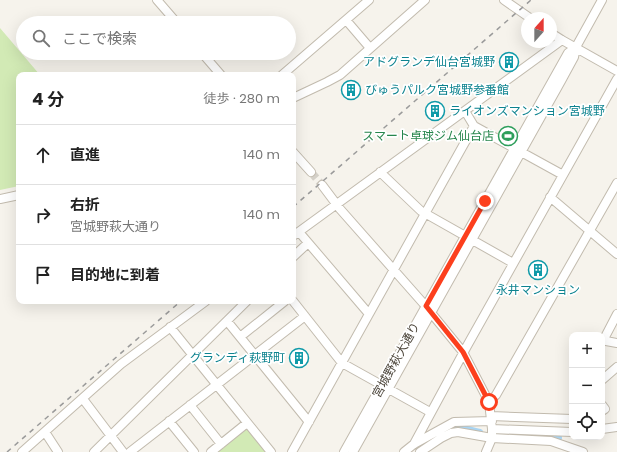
<!DOCTYPE html>
<html lang="ja">
<head>
<meta charset="utf-8">
<style>
	:root { --surface:#fff; --page:#f6f6f6; --text:#222; --muted:#767676; --line:#e0e0e0 }
	body { margin:0; font-family:Poppins,"Noto Sans JP",sans-serif; background:var(--page); color:var(--text) }
	.controls { position:absolute; right:12px; bottom:12px; display:grid; overflow:hidden; border-radius:8px; box-shadow:0 4px 16px #0002 }
	.controls button { width:36px; height:36px; display:grid; place-items:center; padding:0; border:0; border-bottom:1px solid var(--line); background:var(--surface); color:var(--text); font:20px sans-serif }
	.compass { position:absolute; left:521px; top:12px; width:36px; height:36px; border-radius:50%; background:var(--surface); box-shadow:0 4px 16px #0002; rotate:21deg }
	.stop { position:absolute; width:12px; height:12px; margin:-9px; border:3px solid #fc3f1d; border-radius:50%; background:#fff }
	.stop.end { background:#fc3f1d; border-color:#fff; box-shadow:0 1px 4px #0008 }
	.list { margin:0; padding:0; list-style:none }
	h2 { display:flex; justify-content:space-between; align-items:center; height:52px; margin:0; padding:0 16px; font-size:17px }
	h2 small { font-size:13px; font-weight:400; color:var(--muted) }
	.list li { display:grid; grid-template-columns:26px 1fr auto; gap:12px; align-items:center; box-sizing:border-box; height:60px; padding:0 16px; border-top:1px solid var(--line) }
	.list b { display:block; font-size:15px; white-space:nowrap }
	.list p { margin:0; font-size:13px; white-space:nowrap; color:var(--muted) }
	.list em { font-size:13px; font-style:normal; color:var(--muted) }
	.icon { flex:none; width:22px; height:22px; fill:none; stroke:currentColor; stroke-width:2; stroke-linecap:round; stroke-linejoin:round }
	.map { position:relative; flex:none; width:617px; height:452px; overflow:hidden }
	.search { position:absolute; background:var(--surface); box-shadow:0 4px 16px #0002; left:16px; top:16px; width:280px; height:44px; display:flex; align-items:center; gap:10px; box-sizing:border-box; padding:0 14px; border-radius:22px; color:var(--muted); font-size:15px }
	.panel { position:absolute; background:var(--surface); box-shadow:0 4px 16px #0002; left:16px; top:72px; width:280px; height:232px; border-radius:8px }
	.map>svg:first-child { display:block }
	.green { fill:#d2eab5 }
	.lines { fill:none; stroke-linecap:round; stroke-linejoin:round }
	.canal { stroke:#a9d4f2; stroke-width:6 }
	.minor-tunnel { stroke:#d4d0c8; stroke-width:8; stroke-dasharray:8 4; stroke-linecap:butt }
	.minor-casing { stroke:#c2bbae; stroke-width:10 }
	.minor { stroke:#fff; stroke-width:8 }
	.rail { stroke:#9a9a9a; stroke-width:1.5; stroke-dasharray:5 5; stroke-linecap:butt }
	.route { stroke:#fc3f1d; stroke-width:5 }
	.labels { text-anchor:middle; stroke-width:3.5; stroke-linejoin:round; paint-order:stroke }
	.culture-label { font-size:12px; fill:#0d838f; stroke:#fff; text-anchor:end }
	.leisure-label { font-size:12px; fill:#27864d; stroke:#fff; text-anchor:end }
	.street-label { font-size:12px; fill:#4b4439; stroke:#fff }
</style>
</head>
<body>
<div class="map">
<svg width="617" height="452" viewBox="0 0 617 452">
	<rect width="100%" height="100%" fill="#f6f3ec"/>
	<!-- green -->
	<path class="green" d="M 0,28 L 40,75 L 19,75 L 19,186 L 0,190 Z
		M 245,428 L 249,428 L 267,452 L 214,452 Z"/>
	<g class="lines">
		<!-- canal -->
		<path class="canal" d="M 447,432 C 458,425 467,429 480,432
			M 547,437 L 559,438"/>
		<!-- minor-tunnel -->
		<path class="minor-tunnel" d="M 311,172 L 322,185"/>
		<defs>
			<path id="minor" d="M 157,0 L 177,23
				M 504,0 L 530,18
				M 346,20 L 370,48
				M 551,33 L 562,40 L 617,71
				M 202,53 L 221,75
				M 282,75 L 369,0
				M 293,98 L 327,82 L 340,75 L 425,0
				M 465,111 L 474,126 L 563,175
				M 293,152 L 311,172
				M 380,172 L 421,211 L 513,263
				M 322,185 L 340,209 L 423,303 L 463,352 L 489,402 L 492,429
				M 550,197 L 617,254
				M 0,199 L 19,195
				M 299,232 L 369,314
				M 293,236 L 562,40
				M 293,257 L 308,243
				M 293,301 L 342,363 L 430,412
				M 617,314 L 605,337 L 606,341 L 617,343
				M 227,321 L 309,422
				M 170,327 L 271,452
				M 240,337 L 285,301
				M 602,380 L 617,367
				M 83,399 L 123,452
				M 489,402 L 496,395 L 617,183
				M 190,405 L 221,444
				M 602,405 L 605,409 L 602,411
				M 491,416 L 572,419
				M 169,421 L 194,452
				M 602,429 L 617,427
				M 45,432 L 58,452
				M 414,444 L 467,346 L 617,79
				M 22,452 L 121,364 L 206,301
				M 94,452 L 247,301
				M 130,452 L 305,316
				M 211,452 L 247,423
				M 292,452 L 474,126
				M 344,452 L 568,53 L 576,47
				M 353,452 L 561,81 L 574,57 L 576,47 L 602,0
				M 404,452 L 414,444 L 454,422 L 492,421
				M 420,452 L 441,438 L 451,433 L 458,432 L 492,438 L 551,441 L 583,452
				M 486,452 L 492,438 L 492,429 L 572,432"/>
		</defs>
		<!-- minor casing -->
		<use href="#minor" class="minor-casing"/>
		<!-- minor -->
		<use href="#minor" class="minor"/>
		<!-- rail -->
		<path class="rail" d="M 293,207 L 531,0
			M 7,452 L 181,301"/>
	</g>
	<g class="lines">
		<!-- route -->
		<path class="route" d="M 485,201 L 426,306 L 463,352 L 489,402"/>
	</g>
	<!-- icons -->
	<defs>
		<symbol id="building-ring" viewBox="-11 -11 22 22"><circle r="9.5" fill="#fff" stroke="#0f9aa8" stroke-width="1.5"/><path d="M-4-6H4V6H1V3H-1V6H-4ZM-2.5-4.3h1.7v1.8h-1.7ZM.8-4.3h1.7v1.8H.8ZM-2.5-1h1.7V.8h-1.7ZM.8-1h1.7V.8H.8Z" fill="#0f9aa8"/></symbol>
		<symbol id="stadium-ring" viewBox="-11 -11 22 22"><circle r="9.5" fill="#fff" stroke="#2e9e5b" stroke-width="1.5"/><path d="M0-5a6.5 5 0 1 0 0 10a6.5 5 0 1 0 0-10ZM-3.5-1.8h7v3.6h-7Z" fill="#2e9e5b"/></symbol>
	</defs>
	<g fill-rule="evenodd">
		<use href="#building-ring" x="498" y="51" width="22" height="22"/>
		<use href="#building-ring" x="340" y="79" width="22" height="22"/>
		<use href="#building-ring" x="424" y="100" width="22" height="22"/>
		<use href="#stadium-ring" x="497" y="125" width="22" height="22"/>
		<use href="#building-ring" x="527" y="259" width="22" height="22"/>
		<use href="#building-ring" x="288" y="347" width="22" height="22"/>
	</g>
	<g class="labels">
		<!-- culture labels -->
		<g class="culture-label">
			<text x="495" y="66">アドグランデ仙台宮城野</text>
			<text x="365" y="94" text-anchor="start">びゅうパルク宮城野参番館</text>
			<text x="449" y="115" text-anchor="start">ライオンズマンション宮城野</text>
			<text x="538" y="294" text-anchor="middle">永井マンション</text>
			<text x="285" y="362">グランディ萩野町</text>
		</g>
		<!-- leisure labels -->
		<g class="leisure-label">
			<text x="494" y="140">スマート卓球ジム仙台店</text>
		</g>
		<!-- street labels -->
		<g class="street-label">
			<text transform="translate(396 360) rotate(-61)" y="4">宮城野萩大通り</text>
		</g>
	</g>
</svg>
<div class="controls">
<button>+</button>
<button>−</button>
<button><svg class="icon" aria-label="locate" viewBox="0 0 24 24"><circle cx="12" cy="12" r="6"/><path d="M12 2v4M12 18v4M2 12h4M18 12h4"/></svg></button>
</div>
<svg class="compass" viewBox="-18 -18 36 36"><path d="M0-13l5 13h-10z" fill="#e53935"/><path d="M0 13l5-13h-10z" fill="#767676"/></svg>
<div class="stop" style="left:489px;top:402px"></div>
<div class="stop end" style="left:485px;top:201px"></div>
<div class="search"><svg class="icon" aria-label="search" viewBox="0 0 24 24"><circle cx="10" cy="10" r="6"/><path d="M15 15l6 6"/></svg>ここで検索</div>
<section class="panel">
<h2>4 分<small>徒歩 · 280 m</small></h2>
<ul class="list">
<li><svg class="icon" aria-label="ahead" viewBox="0 0 24 24"><path d="M12 20V5M6 11l6-6 6 6"/></svg><div><b>直進</b></div><em>140 m</em></li>
<li><svg class="icon" aria-label="right" viewBox="0 0 24 24"><path d="M7 20v-9h11M14 6l5 5-5 5"/></svg><div><b>右折</b><p>宮城野萩大通り</p></div><em>140 m</em></li>
<li><svg class="icon" aria-label="arrive" viewBox="0 0 24 24"><path d="M6 21V4h12l-3 4 3 4H6"/></svg><div><b>目的地に到着</b></div></li>
</ul>
</section>
</div>
</body>
</html>
